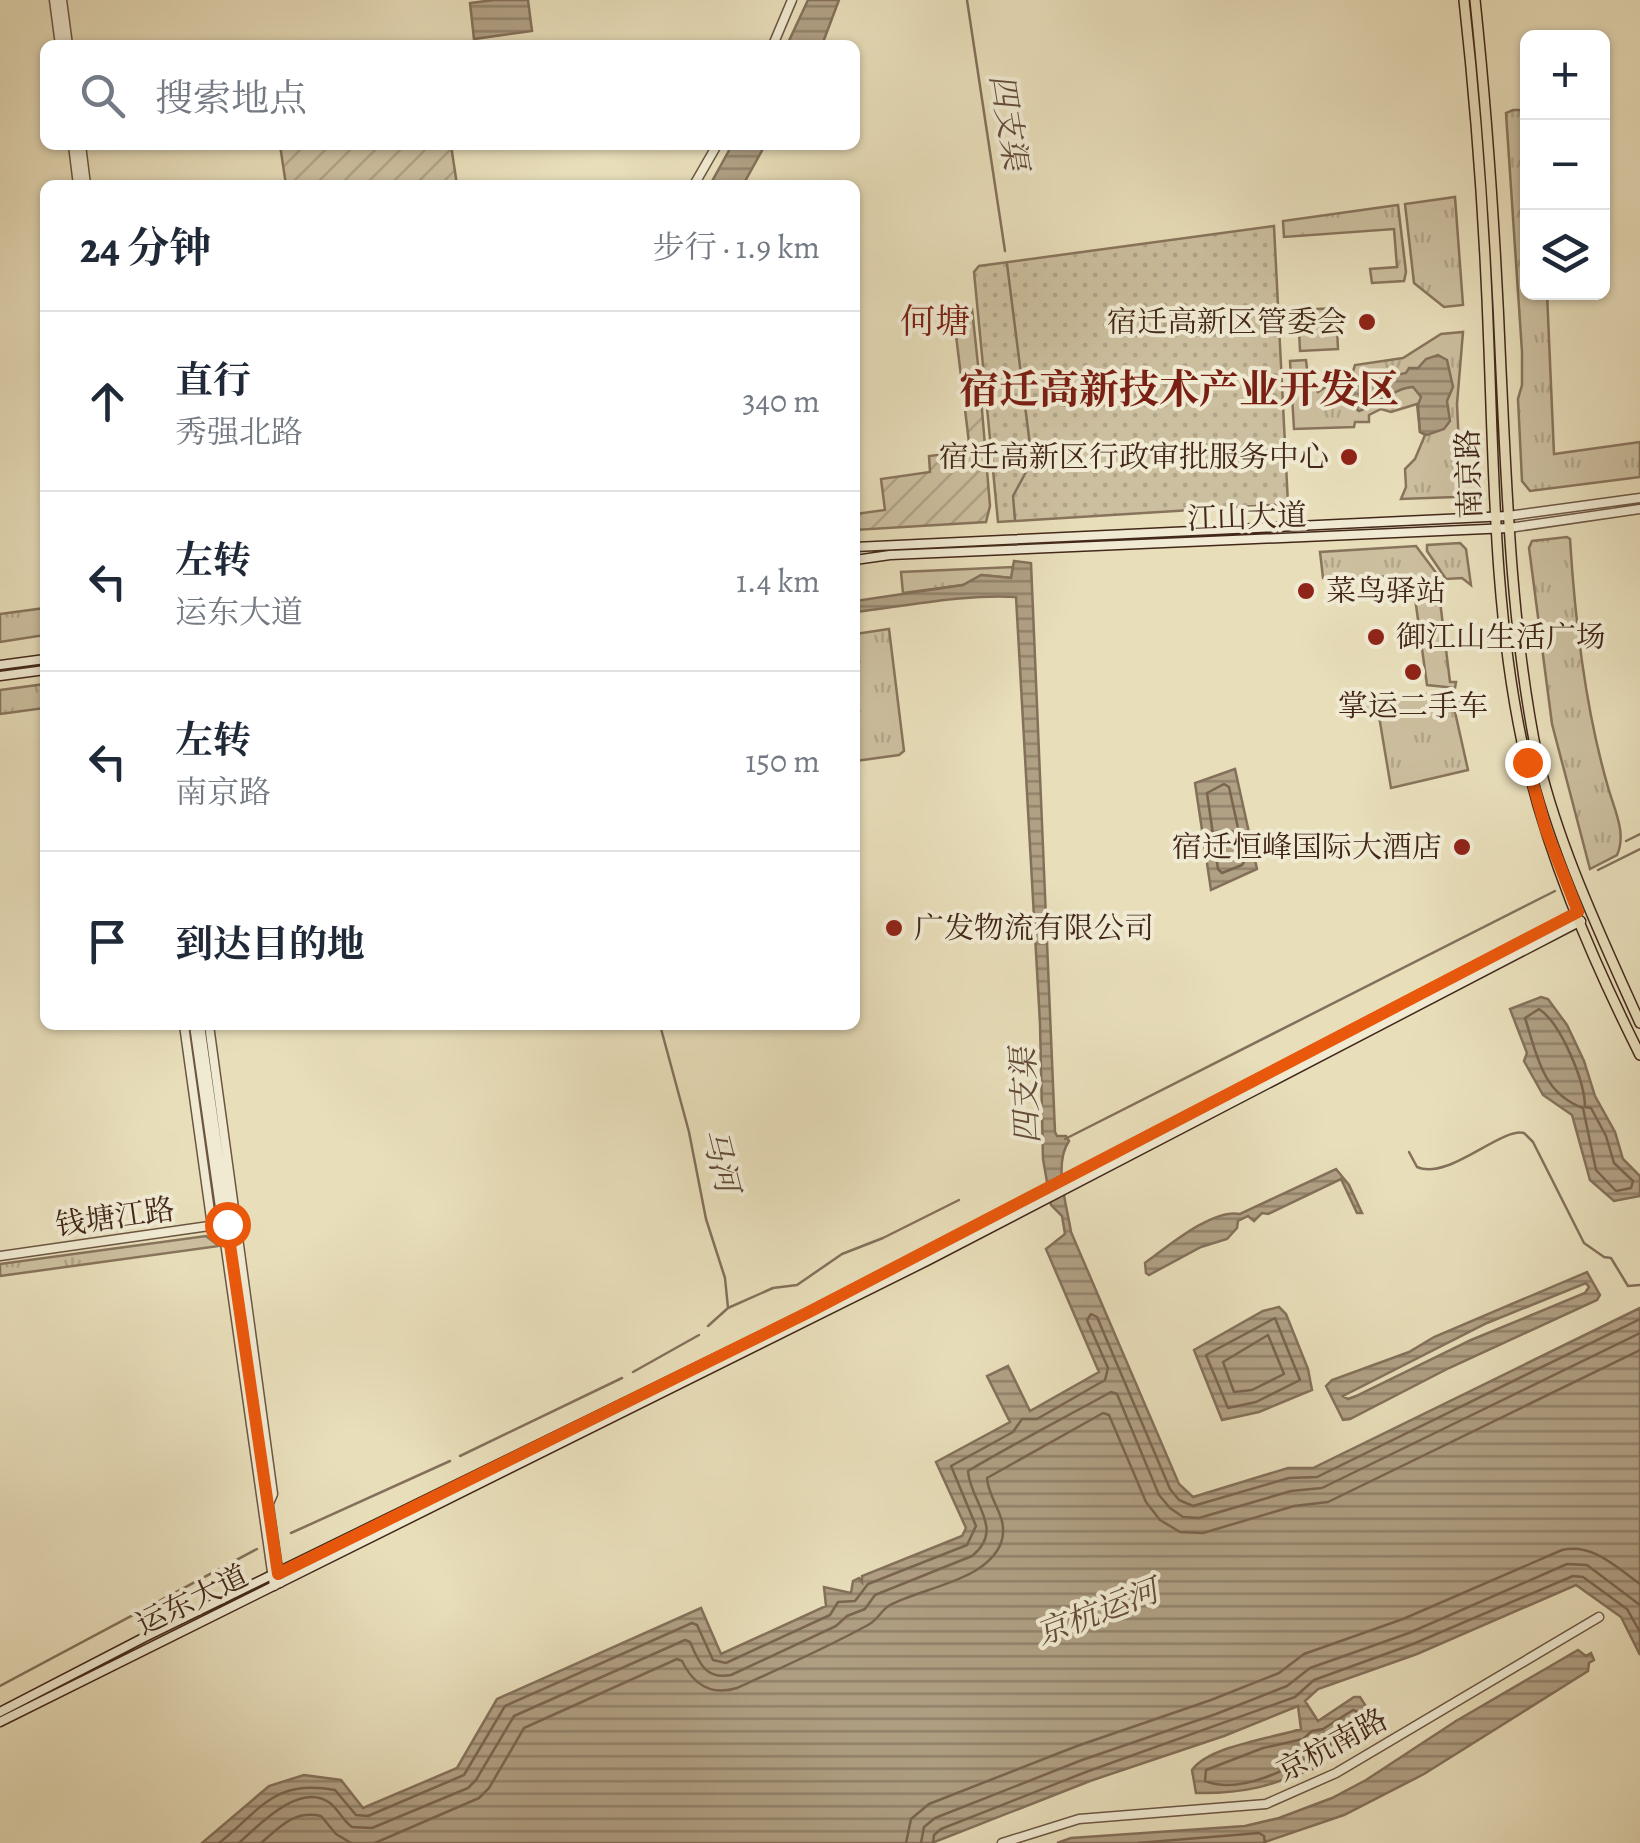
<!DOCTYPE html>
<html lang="zh">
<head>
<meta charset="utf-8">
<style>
	:root { --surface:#fff; --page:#f6f6f7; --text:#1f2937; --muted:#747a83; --line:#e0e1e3 }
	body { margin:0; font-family:Alegreya,"Noto Serif SC",serif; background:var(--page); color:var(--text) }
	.controls { position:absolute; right:30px; top:30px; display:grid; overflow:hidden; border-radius:15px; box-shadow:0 2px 8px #0004 }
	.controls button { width:90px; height:90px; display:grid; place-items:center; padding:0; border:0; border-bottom:2px solid var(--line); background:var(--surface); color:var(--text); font:50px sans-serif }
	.stop { position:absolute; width:30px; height:30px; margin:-22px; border:8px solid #ea580c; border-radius:50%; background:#fff }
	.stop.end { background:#ea580c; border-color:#fff; box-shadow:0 2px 10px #0008 }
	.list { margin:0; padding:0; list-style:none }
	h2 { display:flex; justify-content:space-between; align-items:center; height:130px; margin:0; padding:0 40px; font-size:42px }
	h2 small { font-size:32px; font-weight:400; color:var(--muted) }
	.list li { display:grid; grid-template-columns:65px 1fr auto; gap:30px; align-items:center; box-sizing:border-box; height:180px; padding:0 40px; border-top:2px solid var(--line) }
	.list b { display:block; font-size:38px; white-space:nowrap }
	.list p { margin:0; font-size:32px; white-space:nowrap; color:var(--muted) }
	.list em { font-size:32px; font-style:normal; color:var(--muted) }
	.icon { flex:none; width:55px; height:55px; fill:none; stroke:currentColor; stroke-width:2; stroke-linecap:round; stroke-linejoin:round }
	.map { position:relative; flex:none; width:1640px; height:1843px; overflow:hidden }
	.search { position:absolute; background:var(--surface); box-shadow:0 2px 8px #0004; left:40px; top:40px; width:820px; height:110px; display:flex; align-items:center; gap:25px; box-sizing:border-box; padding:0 35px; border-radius:15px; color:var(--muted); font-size:38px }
	.panel { position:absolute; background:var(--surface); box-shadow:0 2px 8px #0004; left:40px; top:180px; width:820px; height:850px; border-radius:15px }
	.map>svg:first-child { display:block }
	.grass { fill:url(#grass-tufts); stroke:#88745c; stroke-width:2.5 }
	.park { fill:url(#park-dots); stroke:#88745c; stroke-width:2.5 }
	.garden { fill:url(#garden-furrows); stroke:#88745c; stroke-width:2.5 }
	.pitch { fill:#ccbf9f; stroke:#88745c; stroke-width:2.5 }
	.water { fill:url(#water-rules); stroke:#84705a; stroke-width:2.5; fill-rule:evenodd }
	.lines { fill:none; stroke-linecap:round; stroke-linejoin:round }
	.shore { stroke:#7a644f; stroke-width:2.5 }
	.stream { stroke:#84705a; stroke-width:2.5 }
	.tertiary-casing { stroke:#6c5642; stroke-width:11 }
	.secondary-casing { stroke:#43281a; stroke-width:11 }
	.primary-casing { stroke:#43281a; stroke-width:12 }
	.tertiary { stroke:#f0ead2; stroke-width:8 }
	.secondary { stroke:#f0ead2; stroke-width:8 }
	.primary { stroke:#e8deba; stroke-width:9 }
	.route { stroke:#ea580c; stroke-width:12 }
	.poi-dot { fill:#8f2418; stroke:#f0ead2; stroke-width:4 }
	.labels { text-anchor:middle; stroke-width:8; stroke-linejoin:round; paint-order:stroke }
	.poi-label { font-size:30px; fill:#43281a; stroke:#f0ead2; text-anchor:end }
	.street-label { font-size:30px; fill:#43281a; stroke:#f0ead2 }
	.water-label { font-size:32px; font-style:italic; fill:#644c3a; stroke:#f0ead2 }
	.quarter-label { font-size:35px; fill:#7a1f14; stroke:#f0ead2 }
	.district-label { font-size:40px; font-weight:bold; fill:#7a1f14; stroke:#f0ead2 }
</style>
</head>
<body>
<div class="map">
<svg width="1640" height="1843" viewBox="0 0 1640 1843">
	<defs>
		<pattern id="grass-tufts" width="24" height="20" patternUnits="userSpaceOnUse" patternTransform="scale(2.5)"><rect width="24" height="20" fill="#ccbf9f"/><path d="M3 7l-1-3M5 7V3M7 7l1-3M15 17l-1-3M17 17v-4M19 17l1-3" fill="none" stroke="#b0a488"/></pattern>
		<pattern id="park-dots" width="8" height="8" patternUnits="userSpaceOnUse" patternTransform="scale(2.5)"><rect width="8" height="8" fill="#ccbf9f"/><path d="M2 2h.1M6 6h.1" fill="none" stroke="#b0a488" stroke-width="1.8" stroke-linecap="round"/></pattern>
		<pattern id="garden-furrows" width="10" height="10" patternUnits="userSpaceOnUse" patternTransform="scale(2.5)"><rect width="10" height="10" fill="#ccbf9f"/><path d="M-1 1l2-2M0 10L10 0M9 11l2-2" fill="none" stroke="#b0a488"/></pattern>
		<pattern id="water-rules" width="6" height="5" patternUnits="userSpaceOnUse" patternTransform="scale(2.5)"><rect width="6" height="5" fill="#b0a084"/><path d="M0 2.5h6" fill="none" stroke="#91826b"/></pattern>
	</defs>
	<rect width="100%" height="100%" fill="#e8deba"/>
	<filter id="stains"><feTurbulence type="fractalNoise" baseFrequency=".002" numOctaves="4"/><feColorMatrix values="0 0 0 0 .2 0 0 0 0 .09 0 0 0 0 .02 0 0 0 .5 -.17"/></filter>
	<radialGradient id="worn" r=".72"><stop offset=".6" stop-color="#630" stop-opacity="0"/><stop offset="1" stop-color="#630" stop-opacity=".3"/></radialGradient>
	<!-- grass -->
	<path class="grass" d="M 1513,110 L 1527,110 L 1528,292 L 1547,293 L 1554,454 L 1640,442 L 1640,477 L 1530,491 L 1522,481 L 1518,399 L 1522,385 L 1522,352 L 1506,113 Z
		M 1455,197 L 1463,305 L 1444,307 L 1414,283 L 1405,204 Z
		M 1398,205 L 1406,272 L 1404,281 L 1372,283 L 1370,269 L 1397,267 L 1394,229 L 1284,237 L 1283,221 Z
		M 1463,332 L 1457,404 L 1461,488 L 1455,497 L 1401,499 L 1406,487 L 1405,469 L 1415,459 L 1425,435 L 1420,432 L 1417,404 L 1391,412 L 1381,409 L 1369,415 L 1369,422 L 1355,422 L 1354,427 L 1294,429 L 1290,361 L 1306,360 L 1308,377 L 1318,392 L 1327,386 L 1340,390 L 1350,381 L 1355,365 L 1403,358 L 1441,334 Z
		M 1567,537 L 1570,539 C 1575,621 1585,708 1608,787 C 1614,809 1627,833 1617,855 L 1590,869 L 1552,724 L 1529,548 L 1532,541 Z
		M 1460,543 L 1466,549 L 1471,585 L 1462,578 L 1446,579 L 1427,551 L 1427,545 Z
		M 1416,546 L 1443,582 L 1445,592 L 1439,593 L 1450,682 L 1456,682 L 1455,688 L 1427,685 L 1412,576 L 1323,578 L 1320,552 Z
		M 1013,567 L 1012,578 L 982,575 L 963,585 L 903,593 L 901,572 Z
		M 45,608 L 45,635 L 0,642 L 0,614 Z
		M 889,629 L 904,751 L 899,755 L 855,761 L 855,634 Z
		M 45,684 L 45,708 L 0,714 L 0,690 Z
		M 1428,694 L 1457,695 L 1459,701 L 1453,703 L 1468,770 L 1391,788 L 1378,710 L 1363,711 L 1362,702 Z
		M 206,1236 L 219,1246 L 0,1276 L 0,1264 Z"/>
	<!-- park -->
	<path class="park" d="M 1274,226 L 1288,504 L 998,522 L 974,272 L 979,266 Z"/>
	<!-- garden -->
	<path class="garden" d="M 280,145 L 451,145 L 457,185 L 286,185 Z
		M 979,374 L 990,506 L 986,522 L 855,530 L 855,514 L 885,510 L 881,479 L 930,472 L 929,456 L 970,451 L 961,376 Z"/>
	<!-- pitch -->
	<path class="pitch" d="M 1336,308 L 1338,349 L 1300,351 L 1298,310 Z
		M 972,309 L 979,374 L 961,376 L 953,311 Z"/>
	<!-- water -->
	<path class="water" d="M 494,0 L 528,0 L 532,31 L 474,39 L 470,3 Z
		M 808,0 L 839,0 L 822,45 L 787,45 Z
		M 732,145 L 765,145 L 743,185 L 710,185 Z
		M 1438,355 L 1447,360 L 1453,387 L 1447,401 L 1450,421 L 1444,429 L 1427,435 L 1420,432 L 1418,405 L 1421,397 L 1413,387 C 1394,388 1378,405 1359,411 L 1344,399 L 1360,376 L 1381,378 L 1406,373 L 1409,368 L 1418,368 L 1426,359 Z
		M 1014,561 L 1031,563 L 1055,1132 L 1057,1136 L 1066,1136 L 1069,1141 C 1053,1164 1067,1206 1071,1232 L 1179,1484 L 1193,1497 L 1288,1468 L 1313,1468 L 1640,1308 L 1640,1655 L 1621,1617 L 1576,1585 L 1417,1654 L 1318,1689 L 1305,1701 L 1318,1721 L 1354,1697 L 1360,1697 L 1379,1727 L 1317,1761 L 1315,1768 C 1269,1786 1246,1794 1196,1793 L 1192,1770 C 1209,1746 1273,1738 1301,1729 L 1298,1706 L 1224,1736 L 1090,1781 L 932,1843 L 202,1843 L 269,1786 L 304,1775 L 341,1780 L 363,1808 L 457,1768 L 497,1699 L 701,1608 L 721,1654 L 826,1606 L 824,1587 L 851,1593 L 853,1581 L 859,1578 L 862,1582 L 862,1576 L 962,1536 L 966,1528 L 936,1462 L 1010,1422 L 987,1376 L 1008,1366 L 1030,1411 L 1099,1372 L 1046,1249 L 1065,1234 L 1062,1216 L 1051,1205 L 1043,1159 L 1040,1024 L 1016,597 C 963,594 909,606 855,612 L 855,601 L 963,585 L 981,575 L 1011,578 Z
		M 1235,769 L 1257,869 L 1211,890 L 1195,783 Z
		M 1541,997 L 1548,999 L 1567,1025 L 1584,1061 L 1595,1096 L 1615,1132 L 1623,1159 L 1640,1176 L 1640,1196 L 1614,1201 L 1590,1180 L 1572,1115 L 1543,1095 L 1524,1061 L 1527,1053 L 1510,1009 Z
		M 1336,1169 L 1349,1185 L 1362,1213 L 1357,1213 L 1341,1179 L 1268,1214 L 1262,1213 L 1254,1221 L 1248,1216 L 1238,1221 L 1237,1228 L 1227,1239 L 1201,1247 L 1149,1275 L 1146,1273 L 1145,1263 C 1167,1247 1213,1208 1240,1214 Z
		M 1587,1272 L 1600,1295 L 1597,1300 L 1449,1368 L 1350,1419 L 1343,1420 L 1326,1386 L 1332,1380 L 1409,1352 L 1434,1337 ZM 1586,1283 L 1589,1287 L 1585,1293 L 1471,1340 L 1356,1396 L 1348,1399 L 1343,1396 L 1487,1323 Z
		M 1279,1307 L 1286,1314 L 1308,1369 L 1312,1390 L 1259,1412 L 1222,1420 L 1194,1350 L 1263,1311 Z
		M 1578,1650 L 1586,1656 L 1591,1653 L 1594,1660 L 1589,1663 L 1588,1671 L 1424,1774 L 1344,1815 L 1262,1843 L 1057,1843 L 1071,1838 L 1245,1826 L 1279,1818 L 1332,1798 L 1366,1780 L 1456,1721 Z"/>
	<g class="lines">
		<!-- shore -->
		<path class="shore" d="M 1224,784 L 1229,787 L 1245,860 L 1242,865 L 1222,873 L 1218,869 L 1207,793 Z
			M 1539,1009 C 1561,1023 1585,1082 1585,1107 L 1591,1108 L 1606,1136 L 1614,1163 L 1633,1181 L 1631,1188 L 1616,1191 L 1596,1170 L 1583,1108 C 1542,1093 1537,1055 1525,1018 Z
			M 1275,1318 L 1300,1380 L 1256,1402 L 1228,1408 L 1206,1355 Z
			M 1268,1335 L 1284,1374 L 1252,1390 L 1234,1392 L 1223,1362 Z
			M 1353,1710 L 1359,1712 L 1362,1725 C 1322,1747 1253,1800 1205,1781 L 1206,1770 L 1263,1748 L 1303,1739 L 1312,1731 L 1323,1729 Z
			M 219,1843 C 262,1809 273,1779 335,1790 L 356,1815 L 368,1816 L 464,1775 L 505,1706 L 692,1623 L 697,1625 L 713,1660 L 726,1663 L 830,1615 L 838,1602 L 855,1601 L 868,1584 L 967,1545 L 976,1526 L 951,1466 L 1013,1432 L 1022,1419 L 1037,1419 L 1105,1380 L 1108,1368 L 1087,1320 L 1091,1314 L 1097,1317 L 1170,1489 L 1179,1500 L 1193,1506 L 1289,1478 L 1317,1477 L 1640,1319
			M 239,1843 C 259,1825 300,1781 330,1803 C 339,1810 343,1821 352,1827 L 372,1828 L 468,1788 L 476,1780 L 514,1716 L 685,1640 L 690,1642 C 699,1662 705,1680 731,1675 L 836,1626 L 847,1616 L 865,1609 L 875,1595 L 972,1556 C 1006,1529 970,1502 968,1471 C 1015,1443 1062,1419 1111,1392 L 1117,1394 L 1159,1495 L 1170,1508 L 1183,1517 L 1199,1518 L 1291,1491 L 1322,1488 L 1640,1333
			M 261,1843 C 280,1827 294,1810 321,1816 L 336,1834 L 351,1843
			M 375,1843 L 479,1798 L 489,1788 L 524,1728 L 677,1659 L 682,1661 C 693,1684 711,1696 737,1688 C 781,1668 826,1648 868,1625 C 878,1620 881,1610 890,1605 C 924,1587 986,1581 1001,1543 C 1010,1518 988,1500 987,1478 L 1103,1413 L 1109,1415 L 1146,1502 L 1160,1520 L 1180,1532 L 1203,1533 L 1294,1506 L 1328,1502 L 1640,1350
			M 906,1843 L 911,1819 L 929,1804 L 1077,1746 L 1211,1700 L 1279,1673 L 1304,1654 L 1403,1619 L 1562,1550 C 1593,1543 1616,1567 1640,1584
			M 921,1843 L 924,1827 L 935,1818 L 1082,1760 L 1216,1714 L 1287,1686 L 1310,1668 L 1409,1633 L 1567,1564 L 1587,1565 L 1640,1605
			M 933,1843 L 934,1835 L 941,1829 L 1086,1772 L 1295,1697 L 1314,1680 L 1413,1644 L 1573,1576 L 1583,1577 L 1627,1609 L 1640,1632
			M 1138,1843 L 1259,1833 L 1264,1836 L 1265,1843"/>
		<!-- stream -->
		<path class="stream" d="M 967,0 L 1005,251
			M 1007,264 L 1031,453
			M 1015,520 L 1013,496 L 1032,461
			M 1626,841 L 1640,834
			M 1598,870 L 1640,849
			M 660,1025 L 689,1132 L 706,1219 L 725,1278 L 728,1308
			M 1065,1139 L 1555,891
			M 1409,1152 L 1417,1167 C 1448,1181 1501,1127 1524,1133 L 1533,1142 L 1584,1243 L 1604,1257 L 1611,1258 L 1628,1286 L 1640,1285
			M 708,1326 L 728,1308 L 773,1288 L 797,1285 L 842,1254 L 883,1238 L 959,1200
			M 633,1372 L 699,1335
			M 460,1456 L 622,1378
			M 291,1533 L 450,1461
			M 0,1686 L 257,1549"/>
		<defs>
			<path id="tertiary" d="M 54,0 L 60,45
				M 62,0 L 68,45
				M 773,45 L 792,0
				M 73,145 L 78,185
				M 81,145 L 86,185
				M 694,185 L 717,145
				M 1508,516 L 1640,498
				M 1509,528 L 1640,509
				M 184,1025 L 212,1226
				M 194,1025 L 274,1586
				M 200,1025 L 280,1583
				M 209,1025 L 273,1494 L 267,1508
				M 0,1256 L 223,1224
				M 1002,1843 L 1079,1819 L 1266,1804 L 1336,1773 L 1599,1617"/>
			<path id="secondary" d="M 855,547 L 1508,516
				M 855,560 L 890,555 L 1509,528
				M 0,665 L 45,659
				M 0,676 L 45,670
				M 0,1712 L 145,1637 L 809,1312 L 1578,912
				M 0,1722 L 927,1261 L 1581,921"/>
			<path id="primary" d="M 1464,0 C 1477,116 1485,232 1489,349 C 1494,480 1495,614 1522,742 C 1545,850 1591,957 1640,1055
				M 1475,0 C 1488,123 1496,247 1501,370 C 1507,494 1511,618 1534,740 C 1553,835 1600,934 1640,1023"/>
		</defs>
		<!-- tertiary casing -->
		<use href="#tertiary" class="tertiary-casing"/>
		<!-- secondary casing -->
		<use href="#secondary" class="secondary-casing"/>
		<!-- primary casing -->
		<use href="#primary" class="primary-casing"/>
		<!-- tertiary -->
		<use href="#tertiary" class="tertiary"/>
		<!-- secondary -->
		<use href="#secondary" class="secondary"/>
		<!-- primary -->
		<use href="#primary" class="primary"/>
	</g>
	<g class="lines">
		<!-- route -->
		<path class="route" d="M 227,1224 L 278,1574 L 809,1312 L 1578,912 L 1546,830 L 1527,762"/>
	</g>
	<!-- markers -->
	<g class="poi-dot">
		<circle cx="1367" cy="322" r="10"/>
		<circle cx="1349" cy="457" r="10"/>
		<circle cx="1306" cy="591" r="10"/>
		<circle cx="1376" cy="637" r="10"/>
		<circle cx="1413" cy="672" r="10"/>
		<circle cx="1462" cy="847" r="10"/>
		<circle cx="894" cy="928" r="10"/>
	</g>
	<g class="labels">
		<!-- poi labels -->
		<g class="poi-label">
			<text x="1347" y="332">宿迁高新区管委会</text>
			<text x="1329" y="467">宿迁高新区行政审批服务中心</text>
			<text x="1326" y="601" text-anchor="start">菜鸟驿站</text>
			<text x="1396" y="647" text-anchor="start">御江山生活广场</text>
			<text x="1413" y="716" text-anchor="middle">掌运二手车</text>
			<text x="1442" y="857">宿迁恒峰国际大酒店</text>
			<text x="914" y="938" text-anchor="start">广发物流有限公司</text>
		</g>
		<!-- street labels -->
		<g class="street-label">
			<text transform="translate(1469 474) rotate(-92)" y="10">南京路</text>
			<text transform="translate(1247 517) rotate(-2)" y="10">江山大道</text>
			<text transform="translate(115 1217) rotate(-8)" y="10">钱塘江路</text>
			<text transform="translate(192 1600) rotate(-26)" y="10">运东大道</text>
			<text transform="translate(1332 1745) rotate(-28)" y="10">京杭南路</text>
		</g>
		<!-- water labels -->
		<g class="water-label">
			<text transform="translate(1009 122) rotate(81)" y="11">四支渠</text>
			<text transform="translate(1025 1096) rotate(-93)" y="11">四支渠</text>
			<text transform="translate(721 1160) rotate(76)" y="11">马河</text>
			<text transform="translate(1097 1612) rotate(-21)" y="11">京杭运河</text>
		</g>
		<!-- quarter labels -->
		<g class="quarter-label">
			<text x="935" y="333">何塘</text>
		</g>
		<!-- district labels -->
		<g class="district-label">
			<text x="1179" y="403">宿迁高新技术产业开发区</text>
		</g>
	</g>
	<rect width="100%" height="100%" filter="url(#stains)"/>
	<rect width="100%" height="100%" fill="url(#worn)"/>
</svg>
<div class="controls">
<button>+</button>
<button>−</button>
<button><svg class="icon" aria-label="layers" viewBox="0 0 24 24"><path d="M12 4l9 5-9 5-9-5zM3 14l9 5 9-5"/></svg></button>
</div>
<div class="stop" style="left:227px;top:1224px"></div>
<div class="stop end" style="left:1527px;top:762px"></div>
<div class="search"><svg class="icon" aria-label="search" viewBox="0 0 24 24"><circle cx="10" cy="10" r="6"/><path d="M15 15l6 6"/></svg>搜索地点</div>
<section class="panel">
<h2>24 分钟<small>步行 · 1.9 km</small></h2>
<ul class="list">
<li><svg class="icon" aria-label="ahead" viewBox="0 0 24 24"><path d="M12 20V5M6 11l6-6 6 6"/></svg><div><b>直行</b><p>秀强北路</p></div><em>340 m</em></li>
<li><svg class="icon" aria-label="left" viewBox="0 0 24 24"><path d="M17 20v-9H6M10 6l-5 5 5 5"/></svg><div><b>左转</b><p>运东大道</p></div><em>1.4 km</em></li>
<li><svg class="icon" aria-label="left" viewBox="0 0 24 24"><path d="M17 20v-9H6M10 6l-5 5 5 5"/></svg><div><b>左转</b><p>南京路</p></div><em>150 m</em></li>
<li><svg class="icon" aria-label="arrive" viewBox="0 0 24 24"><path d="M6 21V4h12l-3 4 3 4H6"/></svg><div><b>到达目的地</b></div></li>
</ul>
</section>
</div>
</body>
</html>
